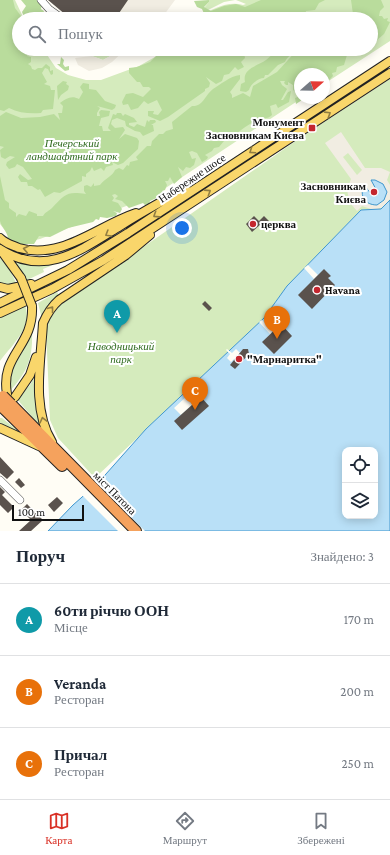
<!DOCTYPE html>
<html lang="uk">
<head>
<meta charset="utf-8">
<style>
	:root { --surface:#fff; --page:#f2f2f3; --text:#1f2937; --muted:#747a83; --line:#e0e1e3; --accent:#d93025 }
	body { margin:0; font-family:"Crimson Pro",serif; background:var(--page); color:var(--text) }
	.controls { position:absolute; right:12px; bottom:12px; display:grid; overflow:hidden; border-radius:8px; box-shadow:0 2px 10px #0003 }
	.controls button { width:36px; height:36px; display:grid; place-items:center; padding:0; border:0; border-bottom:1px solid var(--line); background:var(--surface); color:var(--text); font:20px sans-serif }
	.compass { position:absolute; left:294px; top:68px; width:36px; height:36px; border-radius:50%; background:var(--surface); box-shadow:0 2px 10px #0003; rotate:70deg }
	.scale { position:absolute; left:12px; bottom:10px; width:72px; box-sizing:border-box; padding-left:4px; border:2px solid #111; border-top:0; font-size:11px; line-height:14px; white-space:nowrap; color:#111; -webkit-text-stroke:3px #fff; paint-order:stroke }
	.you { position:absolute; left:182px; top:228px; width:14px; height:14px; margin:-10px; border:3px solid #fff; border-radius:50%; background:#1a73e8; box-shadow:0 0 0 6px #1a73e833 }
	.badge { display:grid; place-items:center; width:26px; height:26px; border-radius:50%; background:var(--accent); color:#fff; font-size:13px; font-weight:700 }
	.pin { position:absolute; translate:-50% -33px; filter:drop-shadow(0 1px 2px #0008) }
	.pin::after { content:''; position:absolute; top:21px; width:14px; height:12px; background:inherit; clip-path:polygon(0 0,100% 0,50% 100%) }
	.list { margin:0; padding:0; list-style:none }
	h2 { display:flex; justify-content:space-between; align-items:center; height:52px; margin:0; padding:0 16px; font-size:17px }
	h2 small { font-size:13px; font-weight:400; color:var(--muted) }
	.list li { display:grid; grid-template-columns:26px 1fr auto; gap:12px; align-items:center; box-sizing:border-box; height:72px; padding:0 16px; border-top:1px solid var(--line) }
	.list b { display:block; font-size:15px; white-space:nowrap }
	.list p { margin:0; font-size:13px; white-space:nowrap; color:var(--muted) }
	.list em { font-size:13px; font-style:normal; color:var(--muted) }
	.icon { flex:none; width:22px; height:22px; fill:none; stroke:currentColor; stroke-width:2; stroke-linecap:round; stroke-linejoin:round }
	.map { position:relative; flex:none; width:390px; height:531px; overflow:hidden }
	.search { position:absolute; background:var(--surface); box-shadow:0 2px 10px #0003; left:12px; right:12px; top:12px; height:44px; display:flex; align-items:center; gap:10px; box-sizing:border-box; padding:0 14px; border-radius:22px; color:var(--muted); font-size:15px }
	.sheet { height:268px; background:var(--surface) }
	nav { display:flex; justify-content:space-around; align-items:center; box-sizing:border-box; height:56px; border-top:1px solid var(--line); background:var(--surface); font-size:11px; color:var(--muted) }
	nav a { display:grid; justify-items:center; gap:2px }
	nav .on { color:var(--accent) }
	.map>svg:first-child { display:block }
	.green { fill:#d5ebbd }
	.forest { fill:#b9dc9c }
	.plaza { fill:#f1ede2; fill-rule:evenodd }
	.water { fill:#b9e0f7; stroke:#3f96cf; fill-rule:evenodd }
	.pier { fill:#fffdf5 }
	.building { fill:#5a524d }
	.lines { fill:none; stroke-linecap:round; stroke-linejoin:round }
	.minor-casing { stroke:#444; stroke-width:8 }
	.major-casing { stroke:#222; stroke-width:10 }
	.highway-casing { stroke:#222; stroke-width:12 }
	.minor { stroke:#fff; stroke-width:7 }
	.major { stroke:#f9d66b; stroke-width:8 }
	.highway { stroke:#f5a25d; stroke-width:10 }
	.major-bridge-casing { stroke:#222; stroke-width:10; stroke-linecap:butt }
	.highway-bridge-casing { stroke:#222; stroke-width:12; stroke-linecap:butt }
	.major-bridge { stroke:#f9d66b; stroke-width:8 }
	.highway-bridge { stroke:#f5a25d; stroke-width:10 }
	.oneway { stroke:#917d42 }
	.poi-dot { fill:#c4262e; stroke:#fff; stroke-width:1.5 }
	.labels { text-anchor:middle; stroke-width:4; stroke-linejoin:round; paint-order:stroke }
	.poi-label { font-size:11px; font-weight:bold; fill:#111; stroke:#fff; text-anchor:start }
	.park-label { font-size:11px; font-style:italic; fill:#2f6b1f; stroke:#fff }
	.street-label { font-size:11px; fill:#111; stroke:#fff }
</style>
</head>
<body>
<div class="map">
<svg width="390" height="531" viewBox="0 0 390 531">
	<rect width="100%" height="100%" fill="#fffdf5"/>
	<!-- green -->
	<path class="green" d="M 0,0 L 15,0 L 24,19 L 19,19 L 19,49 L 43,49 L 56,68 L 68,75 L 86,80 L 101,80 L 139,66 L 169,49 L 371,49 L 371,19 L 196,19 C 209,10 228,0 243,5 L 246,4 L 236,0 L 390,0 L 390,41 L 324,84 L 324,74 L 300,74 L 300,98 L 302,98 L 155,195 L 40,239 L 22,243 L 10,237 L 0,224 Z
		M 209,0 L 235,0 L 224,2 L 208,10 L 204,8 L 209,2 Z
		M 79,49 L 115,49 L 114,54 L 103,60 L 92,56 L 81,56 Z
		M 390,79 L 390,200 L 381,209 L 361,210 L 287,286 L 264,318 L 95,478 L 58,438 L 50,420 L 46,329 L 49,320 L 60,305 L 300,138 Z
		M 0,258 L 9,268 L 17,285 L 0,285 Z
		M 15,261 L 41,266 L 53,265 L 43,269 L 44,272 L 25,281 Z
		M 57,292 L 59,295 L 42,319 L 38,303 Z
		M 25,305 C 33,327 13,344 0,361 L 0,316 Z
		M 32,326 C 33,356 30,369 10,391 L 3,381 L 3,370 Z
		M 38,371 L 44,431 L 17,399 L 30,385 Z
		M 0,418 L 2,418 L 22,434 L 0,423 Z"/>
	<!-- forest -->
	<path class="forest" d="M 0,0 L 13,0 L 15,8 L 21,16 L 19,23 L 16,25 L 19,26 L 19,49 L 37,49 L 38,52 L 37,54 L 34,54 L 31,50 L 28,50 L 27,56 L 31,57 L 31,62 L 28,64 L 31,66 L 32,69 L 35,70 L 38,68 L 42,68 L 46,64 L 50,67 L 50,71 L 53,70 L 53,74 L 51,75 L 48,69 L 45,68 L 42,73 L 47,82 L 44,84 L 50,86 L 51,90 L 55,90 L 53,109 L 43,110 L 41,113 C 30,114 19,113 9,108 L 4,111 L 0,110 Z
		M 21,0 L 38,0 L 42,5 L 41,9 L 44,11 L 43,14 L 45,19 L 25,19 L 22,12 L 26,6 Z
		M 209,0 L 209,2 L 204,7 L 211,11 L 224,6 L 236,4 L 245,7 L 261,0 L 325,0 L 319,3 L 315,10 L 306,11 L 304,19 L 204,19 L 206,18 L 202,9 L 197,7 L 194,1 Z
		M 351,0 L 381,0 L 384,7 L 380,11 L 379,16 L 382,16 L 384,19 L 388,18 L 387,21 L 390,22 L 384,34 L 376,41 L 372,40 L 371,42 L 371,19 L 357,19 L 357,16 L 353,14 Z
		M 170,49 L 265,49 L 266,52 L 260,56 L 247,49 L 244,53 L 245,58 L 241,62 L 244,67 L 238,70 L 235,67 L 229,74 L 224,75 L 222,81 L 216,84 L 206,77 L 210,83 L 209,87 L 205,89 L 205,91 L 168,117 L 160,121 L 148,116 L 148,111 L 154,111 L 153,114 L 158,115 L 162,110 L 157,100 L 148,104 L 144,101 L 138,108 L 131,110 L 128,104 L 123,105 L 122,102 L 126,94 L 133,93 L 143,97 L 151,89 L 149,87 L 143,87 L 140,82 L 137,82 L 129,73 L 129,68 L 137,67 L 150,62 L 159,53 L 163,56 Z
		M 283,49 L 295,49 C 293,55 287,56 285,62 L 278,65 L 268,75 L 265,75 L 264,78 C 258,78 250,85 249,90 L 246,92 L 240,91 L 241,84 L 245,82 C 242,68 258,66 266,60 C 269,58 271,55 274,53 L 278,53 L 279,50 Z
		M 298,49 L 342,49 L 347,55 L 344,65 L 337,67 L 336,72 L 332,73 L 333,76 L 327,82 L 324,81 L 324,74 L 300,74 L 300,83 L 297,83 L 296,87 L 300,87 L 300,98 L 305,98 L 296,104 L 295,98 L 298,97 L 298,94 L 293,90 L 293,85 L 288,82 L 288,85 L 286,85 L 284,83 L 285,81 L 280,81 L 282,85 L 287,89 L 281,100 L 283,100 L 288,92 L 291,91 L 289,102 L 278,108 L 276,104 L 270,106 L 272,115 C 267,120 263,117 257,120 C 246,126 237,132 229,141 L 224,141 L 219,147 L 214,148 L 212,151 L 205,155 L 208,157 L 207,159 L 202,162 L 197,153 L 192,151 L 189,152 L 192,159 L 196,158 L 194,165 L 190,168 L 186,167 L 183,171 L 178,167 L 182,177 L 174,184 L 170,177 L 168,181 L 165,181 L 167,185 L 165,190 L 162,191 L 165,194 L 150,201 L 149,204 L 145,205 L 143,203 L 129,208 L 122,201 L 115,199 L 118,196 L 115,194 L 112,195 L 114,198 L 112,201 L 118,203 L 122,209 L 120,213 L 113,211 L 117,213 L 116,216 L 107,218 L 100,217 L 99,220 L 96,219 L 93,222 L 68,228 L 50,237 L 39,236 L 34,244 L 19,244 L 8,238 C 7,231 2,228 0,221 L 0,176 L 5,200 L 9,203 L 9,208 L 16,213 L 16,217 L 19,214 L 26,216 L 29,211 L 37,214 L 37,216 L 43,216 C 45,212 49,211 52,208 C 65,194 67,191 86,194 L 84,191 L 84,186 L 87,185 L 91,187 L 94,183 L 94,186 L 100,185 C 104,179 113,176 115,170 L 119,168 L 123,170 L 127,165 L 129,166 L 130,162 L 138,160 L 136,157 L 147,146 L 151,146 L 152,141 L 159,134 L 163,134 L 166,131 L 173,129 L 172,122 L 192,106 C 203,107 205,95 213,89 C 220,85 230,76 240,75 L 240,79 L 230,92 L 232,95 L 232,98 L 243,93 L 250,97 L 253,86 L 277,72 Z
		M 61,57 L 64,60 L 63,64 L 65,67 L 69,66 L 69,70 L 65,71 L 57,64 L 60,64 Z
		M 63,81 L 67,82 L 66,84 L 69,86 L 68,90 L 61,95 L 58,100 L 57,86 Z
		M 83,83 L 89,84 L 89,89 L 96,90 L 105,101 L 116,105 L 115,108 L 112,110 L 97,106 L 100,108 L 97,113 L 97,116 L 100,116 L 99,112 L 101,110 L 110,111 L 109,116 L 101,118 L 99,126 L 102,126 L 103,131 L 111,131 L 108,128 L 113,114 L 116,115 L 117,113 L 121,113 L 123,116 L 125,114 L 134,118 L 137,122 L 129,123 L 129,125 L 134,127 L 137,124 L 145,127 L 147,120 L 149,122 L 150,120 L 155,120 L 156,122 L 151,125 L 153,125 L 154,131 L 143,136 L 140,132 L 135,131 L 126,126 L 125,121 L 117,118 L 112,120 L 111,124 L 115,128 L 123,127 L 125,130 L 119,139 L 125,134 L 137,138 L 139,141 L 138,149 L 123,163 L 118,165 L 112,162 L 113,165 L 106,167 L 104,171 L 101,168 L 94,171 L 92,167 L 90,171 L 86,174 L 86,177 L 82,176 L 82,181 L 60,193 L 54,192 L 45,197 L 40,189 L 38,190 L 32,186 L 28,186 L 27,182 L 21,182 L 18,177 L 20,174 L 28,180 L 32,179 L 23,167 L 17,164 L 15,167 L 9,169 L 6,165 L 7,162 L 15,157 L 10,156 L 5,159 L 1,157 L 0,150 L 4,147 L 0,146 L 0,116 L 6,112 L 21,118 L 40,117 L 54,114 L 60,120 L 58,113 L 62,113 L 63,106 L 60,103 C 66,98 72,95 79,99 L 83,92 L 80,87 Z"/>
	<!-- plaza -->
	<path class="plaza" d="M 106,0 L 175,0 L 161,19 L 115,19 L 116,17 Z
		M 115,49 L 126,49 L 112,62 L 102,68 L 89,71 L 78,65 L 75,58 L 92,56 L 103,60 L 114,54 Z
		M 341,132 L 365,168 L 381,168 L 390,172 L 387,180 L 390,185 L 390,199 L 384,207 L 374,210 L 362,206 L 357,211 L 350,203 L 347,190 L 351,179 L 325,143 ZM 348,153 L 362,170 L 357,175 L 343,157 ZM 371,180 L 384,200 L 377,205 L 369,204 L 365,201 L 364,185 L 372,195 L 377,191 Z"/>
	<!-- water -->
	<path class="water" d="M 371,180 L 375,180 L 383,184 L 387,192 L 384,200 L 377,205 C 365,205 359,196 364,185 L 372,195 L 377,191 Z
		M 390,200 L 390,531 L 48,531 L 73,505 L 98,483 L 146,429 L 264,318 L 287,286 L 361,210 L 381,209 ZM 345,450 L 375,450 L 375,516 L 345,516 Z"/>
	<!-- pier -->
	<path class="pier" d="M 308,265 L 318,275 L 314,279 L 304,268 Z
		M 262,320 L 273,331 L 270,334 L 259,322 Z
		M 227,349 L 232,353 L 236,349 L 240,353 L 231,362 L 227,358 L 230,354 L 226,350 Z
		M 187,396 L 194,403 L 181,415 L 174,408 Z
		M 96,482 L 145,531 L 118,531 L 82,495 Z"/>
	<!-- building -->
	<path class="building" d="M 48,0 L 128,0 L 115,19 L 68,19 L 66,15 Z
		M 254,216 L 259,221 L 264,216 L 270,222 L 264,227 L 261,224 L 252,232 L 246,224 Z
		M 324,269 L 331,276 L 328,278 L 335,285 L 312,309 L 298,295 Z
		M 205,301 L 212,308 L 209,311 L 202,304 Z
		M 281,324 L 292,336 L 274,354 L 262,342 Z
		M 243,349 L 248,349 L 249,354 L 235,369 L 230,365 Z
		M 201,397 L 209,406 L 182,430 L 174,421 Z
		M 0,457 L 14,472 L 7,479 L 0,473 Z
		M 19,478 L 25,485 L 21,488 L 15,482 Z
		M 0,487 L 5,492 L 2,495 L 14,507 L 8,513 L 0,505 Z
		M 57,497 L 63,503 L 54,512 L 48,505 Z
		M 27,504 L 43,520 L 31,531 L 19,531 L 31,520 L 21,510 Z"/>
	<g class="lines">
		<defs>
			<path id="minor" d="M 41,0 L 49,9 L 63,19
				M 0,480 L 20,500"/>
			<path id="major" d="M 0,238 C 6,244 12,245 19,248 C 62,260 97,226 136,213
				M 0,249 C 45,278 81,250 120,226 C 141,213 163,200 186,189
				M 3,253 L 21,278
				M 0,287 L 8,289 L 31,284
				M 0,303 L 68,270 L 128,233 L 390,61
				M 0,313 L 52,289 L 104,260 L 390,73
				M 7,394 C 0,354 34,347 32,306
				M 15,397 L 30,375 L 36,357
				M 0,428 L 39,446
				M 52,442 C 31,408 41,361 43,323 C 47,314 51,307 59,300 L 126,255 L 150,235"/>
			<path id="highway" d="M 11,404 L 136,531
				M 4,409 L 62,466"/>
		</defs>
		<!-- minor casing -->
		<use href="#minor" class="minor-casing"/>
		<!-- major casing -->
		<use href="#major" class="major-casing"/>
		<!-- highway casing -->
		<use href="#highway" class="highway-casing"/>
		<!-- minor -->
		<use href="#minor" class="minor"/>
		<!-- major -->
		<use href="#major" class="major"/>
		<!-- highway -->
		<use href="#highway" class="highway"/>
		<defs>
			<path id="major-bridge" d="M 21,278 L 32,306"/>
			<path id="highway-bridge" d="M 3,396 L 11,404
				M 0,405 L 4,409"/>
		</defs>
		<!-- major-bridge casing -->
		<use href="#major-bridge" class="major-bridge-casing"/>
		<!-- highway-bridge casing -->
		<use href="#highway-bridge" class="highway-bridge-casing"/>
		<!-- major-bridge -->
		<use href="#major-bridge" class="major-bridge"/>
		<!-- highway-bridge -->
		<use href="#highway-bridge" class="highway-bridge"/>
	</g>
	<!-- one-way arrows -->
	<defs><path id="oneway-chevron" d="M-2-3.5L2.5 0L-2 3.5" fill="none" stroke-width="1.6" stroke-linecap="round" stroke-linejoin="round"/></defs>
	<g class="oneway">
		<use href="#oneway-chevron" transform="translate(328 114) rotate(-32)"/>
		<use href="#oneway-chevron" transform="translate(252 151) rotate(146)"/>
		<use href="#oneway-chevron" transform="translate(208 192) rotate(-33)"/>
		<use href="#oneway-chevron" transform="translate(156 215) rotate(147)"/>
		<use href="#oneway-chevron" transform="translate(108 234) rotate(149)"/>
		<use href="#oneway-chevron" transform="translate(26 249) rotate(-168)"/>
		<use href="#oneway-chevron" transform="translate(51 309) rotate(-52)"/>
		<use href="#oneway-chevron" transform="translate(43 420) rotate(-104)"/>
	</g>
	<!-- markers -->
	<g class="poi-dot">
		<rect x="308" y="124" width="8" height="8" rx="2"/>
		<circle cx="374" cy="192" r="4"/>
		<circle cx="253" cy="224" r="4"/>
		<circle cx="317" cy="290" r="4"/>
		<circle cx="239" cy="359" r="4"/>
	</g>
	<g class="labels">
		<!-- poi labels -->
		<g class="poi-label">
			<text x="304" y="126" text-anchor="end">Монумент<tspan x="304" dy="13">Засновникам Києва</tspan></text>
			<text x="366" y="190" text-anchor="end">Засновникам<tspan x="366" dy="13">Києва</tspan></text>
			<text x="261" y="228">церква</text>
			<text x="325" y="294">Havana</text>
			<text x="247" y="363">"Марнаритка"</text>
		</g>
		<!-- park labels -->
		<g class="park-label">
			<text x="72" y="147">Печерський<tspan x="72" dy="13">ландшафтний парк</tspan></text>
			<text x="121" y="350">Наводницький<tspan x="121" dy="13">парк</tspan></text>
		</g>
		<!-- street labels -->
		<g class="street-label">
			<text transform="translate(192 178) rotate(-34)" y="4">Набережне шосе</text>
			<text transform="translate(115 493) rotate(45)" y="4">міст Патона</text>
		</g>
	</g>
</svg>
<div class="controls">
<button><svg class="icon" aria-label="locate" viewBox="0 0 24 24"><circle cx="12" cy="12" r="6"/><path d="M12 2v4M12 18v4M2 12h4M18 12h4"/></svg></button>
<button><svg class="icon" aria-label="layers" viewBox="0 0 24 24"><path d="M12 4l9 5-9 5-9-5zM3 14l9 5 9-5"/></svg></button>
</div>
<svg class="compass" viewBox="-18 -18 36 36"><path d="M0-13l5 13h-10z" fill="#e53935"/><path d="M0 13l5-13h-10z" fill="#747a83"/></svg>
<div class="scale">100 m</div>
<div class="you"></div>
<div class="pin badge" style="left:117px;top:333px;background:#0f9aa8">A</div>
<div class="pin badge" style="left:277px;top:339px;background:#e8710a">B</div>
<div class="pin badge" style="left:195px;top:410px;background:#e8710a">C</div>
<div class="search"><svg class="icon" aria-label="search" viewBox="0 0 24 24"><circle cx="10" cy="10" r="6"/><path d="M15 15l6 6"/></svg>Пошук</div>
</div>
<section class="sheet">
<h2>Поруч<small>Знайдено: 3</small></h2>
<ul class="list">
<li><span class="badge" style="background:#0f9aa8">A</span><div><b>60ти річчю ООН</b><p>Місце</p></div><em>170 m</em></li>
<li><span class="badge" style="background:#e8710a">B</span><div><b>Veranda</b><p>Ресторан</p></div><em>200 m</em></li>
<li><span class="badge" style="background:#e8710a">C</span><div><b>Причал</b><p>Ресторан</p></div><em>250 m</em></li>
</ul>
</section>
<nav>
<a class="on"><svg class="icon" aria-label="map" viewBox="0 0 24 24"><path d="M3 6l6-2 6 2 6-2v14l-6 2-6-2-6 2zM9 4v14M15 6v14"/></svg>Карта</a>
<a><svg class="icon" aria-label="directions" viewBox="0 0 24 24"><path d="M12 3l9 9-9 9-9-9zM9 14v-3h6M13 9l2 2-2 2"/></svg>Маршрут</a>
<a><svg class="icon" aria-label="saved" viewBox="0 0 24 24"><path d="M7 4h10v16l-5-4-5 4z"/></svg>Збережені</a>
</nav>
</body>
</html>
